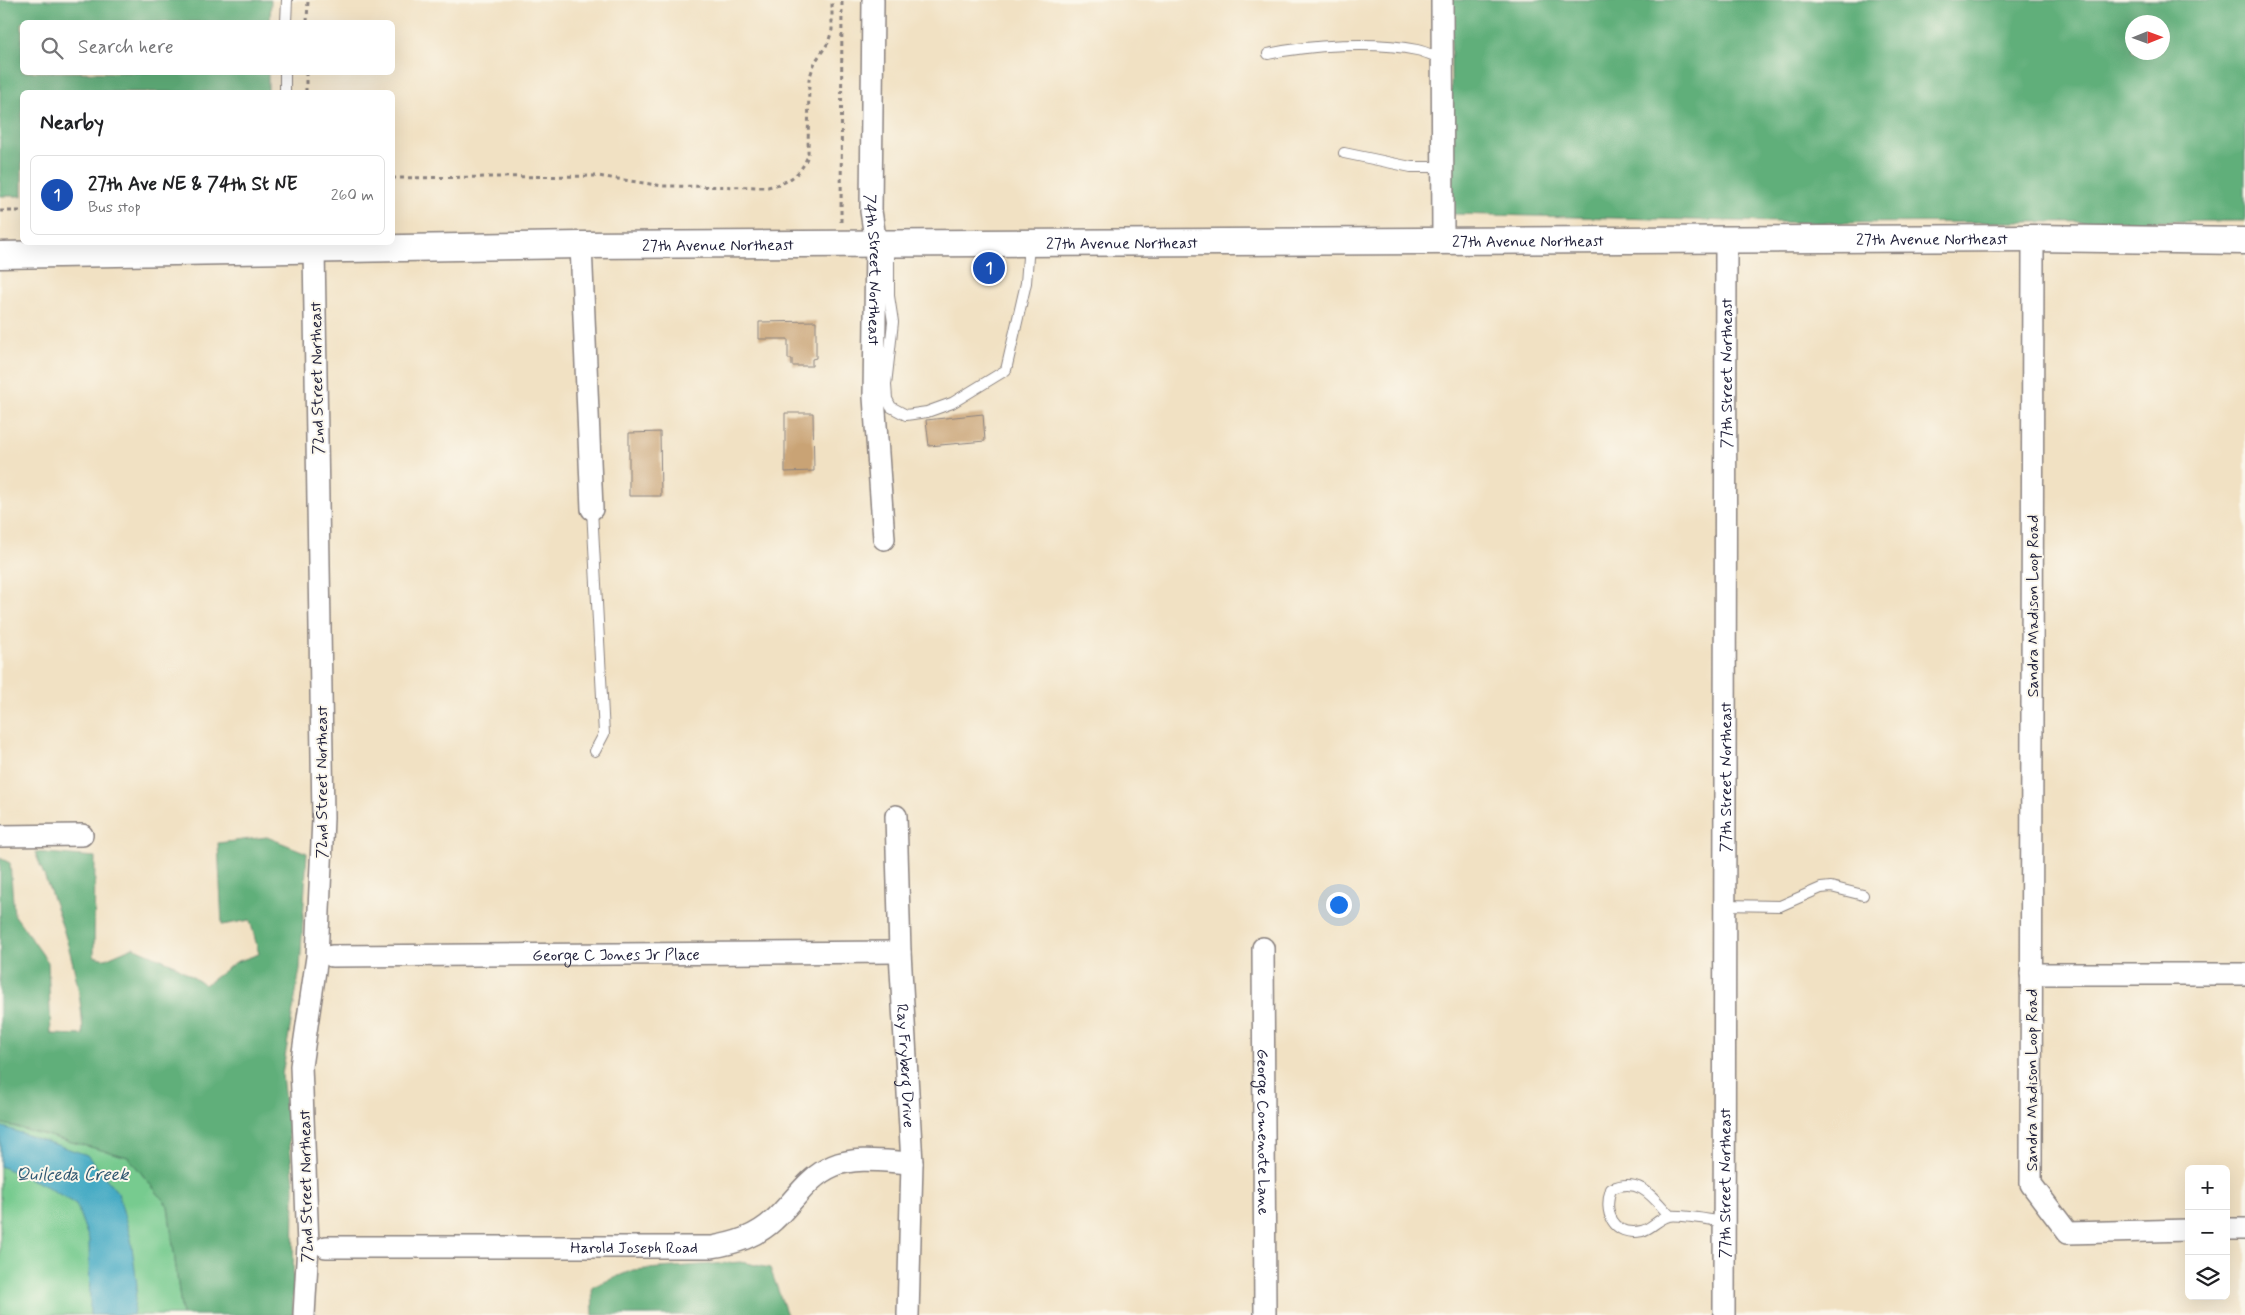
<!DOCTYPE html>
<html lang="en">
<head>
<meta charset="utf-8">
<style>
	:root { --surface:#fff; --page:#f6f6f6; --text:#202124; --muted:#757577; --line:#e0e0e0; --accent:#111827 }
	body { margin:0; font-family:Mynerve,sans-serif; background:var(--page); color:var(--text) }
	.controls { position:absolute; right:15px; bottom:15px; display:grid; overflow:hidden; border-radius:8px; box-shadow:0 5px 20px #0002 }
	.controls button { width:45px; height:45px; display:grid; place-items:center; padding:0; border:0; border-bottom:1px solid var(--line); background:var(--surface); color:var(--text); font:25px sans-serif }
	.compass { position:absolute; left:2125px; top:15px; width:45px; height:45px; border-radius:50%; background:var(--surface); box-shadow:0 5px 20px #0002; rotate:89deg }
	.you { position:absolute; left:1338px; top:904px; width:18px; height:18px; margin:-12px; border:4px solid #fff; border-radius:50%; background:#1a73e8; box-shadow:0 0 0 8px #1a73e833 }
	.badge { display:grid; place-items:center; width:32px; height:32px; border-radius:50%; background:var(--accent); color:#fff; font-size:16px; font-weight:700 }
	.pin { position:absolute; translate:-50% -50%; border:2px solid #fff; box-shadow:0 1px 5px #0006 }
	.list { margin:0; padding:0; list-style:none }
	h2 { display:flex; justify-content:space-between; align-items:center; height:65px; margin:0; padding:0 20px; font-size:21px }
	h2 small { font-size:16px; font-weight:400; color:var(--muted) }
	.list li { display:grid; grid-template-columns:32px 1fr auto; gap:15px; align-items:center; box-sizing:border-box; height:80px; margin:0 10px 10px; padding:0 10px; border:1px solid var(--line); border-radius:8px }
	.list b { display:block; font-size:19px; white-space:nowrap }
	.list p { margin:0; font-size:16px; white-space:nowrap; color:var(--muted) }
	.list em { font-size:16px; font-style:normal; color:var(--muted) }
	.icon { flex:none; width:28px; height:28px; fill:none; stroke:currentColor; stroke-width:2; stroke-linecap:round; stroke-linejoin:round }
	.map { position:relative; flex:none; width:2245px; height:1315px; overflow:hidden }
	.search { position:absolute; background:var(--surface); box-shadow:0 5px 20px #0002; left:20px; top:20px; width:375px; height:55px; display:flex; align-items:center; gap:12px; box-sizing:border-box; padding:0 18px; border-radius:8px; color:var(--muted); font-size:19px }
	.panel { position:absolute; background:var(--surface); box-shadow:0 5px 20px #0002; left:20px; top:90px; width:375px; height:155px; border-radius:8px }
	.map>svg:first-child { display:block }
	.green { fill:#77cb8f; stroke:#4c7665 }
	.forest { fill:#61af7a; stroke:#42685a; fill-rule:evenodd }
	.water { fill:#44aac4; stroke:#336680 }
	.building { fill:#c9a375 }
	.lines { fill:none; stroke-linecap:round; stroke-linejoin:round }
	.service-casing { stroke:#8a827f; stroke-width:12 }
	.minor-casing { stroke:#8a827f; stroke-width:24 }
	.tertiary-casing { stroke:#8a827f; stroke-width:29 }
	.path { stroke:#8a827f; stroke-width:3; stroke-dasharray:4 4; stroke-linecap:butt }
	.service { stroke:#fff; stroke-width:10 }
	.minor { stroke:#fff; stroke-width:21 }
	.tertiary { stroke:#fff; stroke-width:26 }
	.labels { text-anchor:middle; stroke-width:4; stroke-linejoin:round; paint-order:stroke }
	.street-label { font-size:16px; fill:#22223b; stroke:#fbf7ec }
	.water-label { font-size:18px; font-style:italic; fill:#305872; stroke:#fbf7ec }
</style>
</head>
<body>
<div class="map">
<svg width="2245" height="1315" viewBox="0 0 2245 1315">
	<rect width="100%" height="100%" fill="#fbf7ec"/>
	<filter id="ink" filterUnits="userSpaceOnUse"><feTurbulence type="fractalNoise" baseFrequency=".02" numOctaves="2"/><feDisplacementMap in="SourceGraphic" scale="10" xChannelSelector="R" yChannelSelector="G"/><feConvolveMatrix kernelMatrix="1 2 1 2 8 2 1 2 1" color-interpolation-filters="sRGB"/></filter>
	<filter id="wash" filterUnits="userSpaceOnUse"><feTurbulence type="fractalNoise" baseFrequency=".0096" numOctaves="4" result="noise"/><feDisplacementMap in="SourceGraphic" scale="20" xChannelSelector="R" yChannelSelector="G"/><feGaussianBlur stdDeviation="1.12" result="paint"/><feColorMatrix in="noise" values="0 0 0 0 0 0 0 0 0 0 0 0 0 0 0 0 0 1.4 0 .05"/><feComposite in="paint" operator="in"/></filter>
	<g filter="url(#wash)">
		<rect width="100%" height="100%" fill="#f1e1c3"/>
		<!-- green -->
		<path class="green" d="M 0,1123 L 128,1157 L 168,1206 L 182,1315 L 0,1315 Z"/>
		<!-- forest -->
		<path class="forest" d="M 0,0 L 271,0 L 270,22 L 22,22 L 22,72 L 268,73 L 268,92 L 22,92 L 22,196 L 0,196 Z
			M 1451,0 L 2245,0 L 2245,221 L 1817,223 L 1451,214 ZM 2132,22 L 2162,22 L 2162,52 L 2132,52 Z
			M 267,837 L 307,853 L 300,969 L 282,1075 L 294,1183 L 293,1315 L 182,1315 L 168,1206 L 128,1157 L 0,1123 L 0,858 L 10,863 L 14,914 L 48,962 L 51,1034 L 83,1035 C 81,971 58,910 35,852 L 95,857 L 94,956 L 105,959 L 133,947 L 173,964 L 205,985 L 236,962 L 259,954 L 250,920 L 222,925 L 218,843 Z
			M 741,1262 L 770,1268 L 787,1315 L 593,1315 L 592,1287 L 633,1270 Z"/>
		<!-- water -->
		<path class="water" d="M 0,1126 L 87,1155 L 118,1193 L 131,1239 L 137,1285 L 133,1315 L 90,1315 L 89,1240 L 76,1204 L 44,1185 L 0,1166 Z"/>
		<g id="blocks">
			<!-- building -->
			<path class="building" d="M 816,321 L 816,358 L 812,359 L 812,366 L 792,366 L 792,359 L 788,359 L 788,339 L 759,339 L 759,322 Z
				M 785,413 L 813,413 L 814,471 L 785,472 Z
				M 983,414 L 985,441 L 929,446 L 926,420 Z
				M 660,432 L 661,496 L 629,496 L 629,433 Z"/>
		</g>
	</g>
	<g filter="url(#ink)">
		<use href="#blocks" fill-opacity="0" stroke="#8a827f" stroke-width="1"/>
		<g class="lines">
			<defs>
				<path id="service" d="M 286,22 L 287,0
					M 1268,54 C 1309,45 1376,41 1417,50 C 1426,52 1434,56 1442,59
					M 285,92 L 285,72
					M 1344,153 L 1411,167 L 1443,167
					M 889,245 L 889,296 L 893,322 L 886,385 L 887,399 L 891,407 L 906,415 L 927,412 L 952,403 L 1006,370 L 1026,283 L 1029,244
					M 592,509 L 604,734 L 595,751
					M 1724,905 L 1780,906 L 1821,888 L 1831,887 L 1863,895
					M 1670,1216 C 1653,1197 1639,1176 1611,1189 C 1603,1212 1613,1237 1642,1231 C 1651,1229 1659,1218 1669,1216 C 1679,1214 1711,1220 1724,1222"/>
				<g id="minor">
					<path id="s1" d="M 873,0 L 871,211 L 876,244 L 874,397 L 884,539"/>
					<path d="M 1442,0 L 1443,241"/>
					<path d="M 2033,238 L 2031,1184 L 2068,1233 L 2189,1230"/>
					<path d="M 581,245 L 592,509"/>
					<path id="s2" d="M 896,816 L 900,952 L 912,1163 L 908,1315"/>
					<path d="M 0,836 L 82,835"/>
					<path id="s3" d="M 1263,948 L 1265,1315"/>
					<path id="s4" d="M 332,956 L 900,952"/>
					<path d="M 2031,974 L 2245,974"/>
					<path d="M 2226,1229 L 2245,1229"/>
					<path id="s5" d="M 326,1247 L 712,1247 C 735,1243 756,1237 774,1220 C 794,1202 807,1177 833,1166 C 856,1156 888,1162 912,1163"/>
					<path d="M 304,1315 L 308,1245 L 301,1066 L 317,957 L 323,818 L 314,249"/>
					<path id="s6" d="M 1724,1315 L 1726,240"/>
				</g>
				<g id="tertiary">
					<path id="s7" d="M 0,255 L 581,245 L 2033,238 L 2245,241"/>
				</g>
			</defs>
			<!-- service casing -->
			<use href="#service" class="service-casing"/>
			<!-- minor casing -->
			<use href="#minor" class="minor-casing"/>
			<!-- tertiary casing -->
			<use href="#tertiary" class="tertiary-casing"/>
			<!-- path -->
			<path class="path" d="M 307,22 L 308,0
				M 306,92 L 306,72
				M 392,178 L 598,176 L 663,186 L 768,187 C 788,183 801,175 808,155 L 809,79 L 815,62 L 828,43 L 832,30 L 832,0
				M 0,211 L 22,211
				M 841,222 L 842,0"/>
			<!-- service -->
			<use href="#service" class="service"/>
			<!-- minor -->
			<use href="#minor" class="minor"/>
			<!-- tertiary -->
			<use href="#tertiary" class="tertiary"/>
		</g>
	</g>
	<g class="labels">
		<!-- street labels -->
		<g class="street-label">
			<text dy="6" stroke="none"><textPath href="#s7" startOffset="1932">27th Avenue Northeast</textPath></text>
			<text dy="6" stroke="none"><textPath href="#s7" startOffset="1528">27th Avenue Northeast</textPath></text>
			<text dy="6" stroke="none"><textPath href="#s7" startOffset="1122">27th Avenue Northeast</textPath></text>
			<text dy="6" stroke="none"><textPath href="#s7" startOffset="718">27th Avenue Northeast</textPath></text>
			<text dy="6" stroke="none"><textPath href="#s1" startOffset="270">74th Street Northeast</textPath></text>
			<text dy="6" stroke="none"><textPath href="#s6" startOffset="942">77th Street Northeast</textPath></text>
			<text transform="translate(316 378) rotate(-91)" y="6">72nd Street Northeast</text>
			<text transform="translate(2032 606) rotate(-90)" y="6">Sandra Madison Loop Road</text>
			<text dy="6" stroke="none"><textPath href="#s6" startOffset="538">77th Street Northeast</textPath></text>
			<text transform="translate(321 782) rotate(-90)" y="6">72nd Street Northeast</text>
			<text dy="6" stroke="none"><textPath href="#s4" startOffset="284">George C Jones Jr Place</textPath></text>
			<text dy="6" stroke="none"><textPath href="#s2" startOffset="250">Ray Fryberg Drive</textPath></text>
			<text transform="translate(2031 1080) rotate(-90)" y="6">Sandra Madison Loop Road</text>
			<text dy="6" stroke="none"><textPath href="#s3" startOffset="184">George Comenote Lane</textPath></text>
			<text dy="6" stroke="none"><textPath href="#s6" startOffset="132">77th Street Northeast</textPath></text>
			<text transform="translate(305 1186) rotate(-91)" y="6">72nd Street Northeast</text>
			<text dy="6" stroke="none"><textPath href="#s5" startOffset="308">Harold Joseph Road</textPath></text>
		</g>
		<!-- water labels -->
		<g class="water-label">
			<text x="72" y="1180">Quilceda Creek</text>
		</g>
	</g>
</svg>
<div class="controls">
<button>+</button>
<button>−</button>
<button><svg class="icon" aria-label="layers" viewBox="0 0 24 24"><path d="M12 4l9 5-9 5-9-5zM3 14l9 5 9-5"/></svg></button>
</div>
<svg class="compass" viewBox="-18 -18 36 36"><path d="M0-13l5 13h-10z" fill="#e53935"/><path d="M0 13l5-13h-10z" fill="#757577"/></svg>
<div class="you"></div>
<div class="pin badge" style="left:989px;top:268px;background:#1a4fb4">1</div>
<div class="search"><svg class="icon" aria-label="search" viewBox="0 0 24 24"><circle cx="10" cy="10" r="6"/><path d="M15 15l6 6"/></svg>Search here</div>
<section class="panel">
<h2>Nearby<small></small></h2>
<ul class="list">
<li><span class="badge" style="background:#1a4fb4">1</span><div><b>27th Ave NE &amp; 74th St NE</b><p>Bus stop</p></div><em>260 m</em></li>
</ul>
</section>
</div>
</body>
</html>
